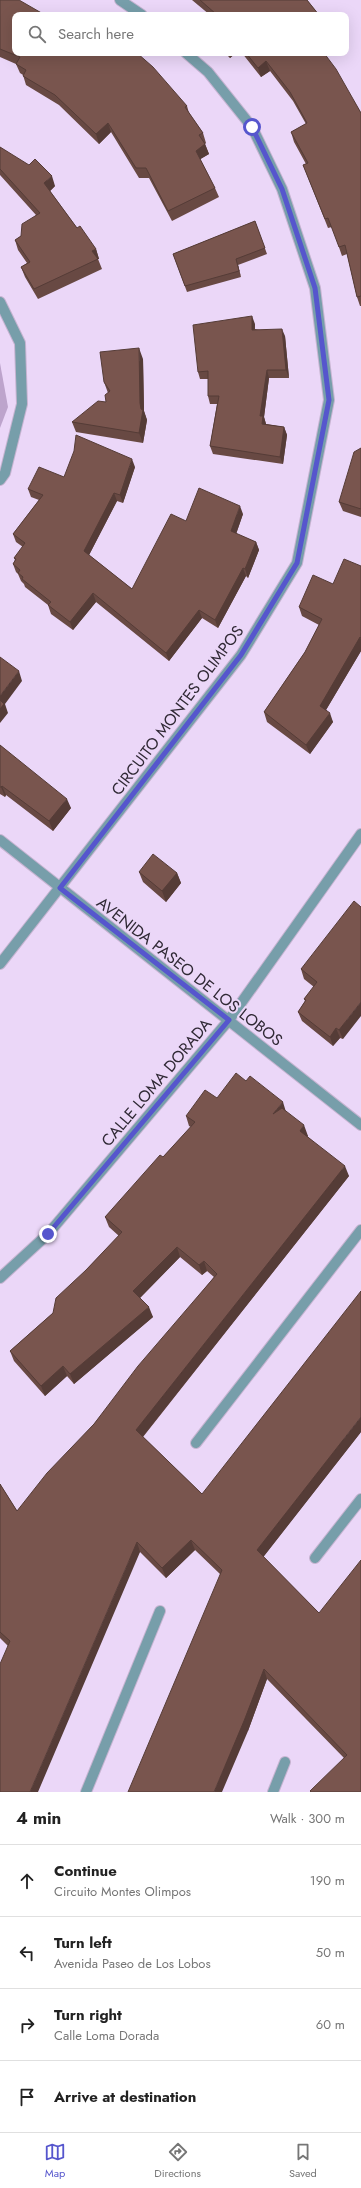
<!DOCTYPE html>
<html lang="en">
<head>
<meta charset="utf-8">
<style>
	:root { --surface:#fff; --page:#f6f6f6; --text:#222; --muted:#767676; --line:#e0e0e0; --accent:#5656cd }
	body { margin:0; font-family:Jost,sans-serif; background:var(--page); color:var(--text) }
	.stop { position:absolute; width:12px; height:12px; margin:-9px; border:3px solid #5656cd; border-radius:50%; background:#fff }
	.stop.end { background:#5656cd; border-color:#fff; box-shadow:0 1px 4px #0008 }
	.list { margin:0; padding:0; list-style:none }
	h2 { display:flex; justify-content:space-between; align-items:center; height:52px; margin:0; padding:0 16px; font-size:17px }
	h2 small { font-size:13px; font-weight:400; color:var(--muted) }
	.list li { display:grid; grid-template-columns:26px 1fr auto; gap:12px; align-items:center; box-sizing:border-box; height:72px; padding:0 16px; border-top:1px solid var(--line) }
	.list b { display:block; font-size:15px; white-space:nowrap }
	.list p { margin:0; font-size:13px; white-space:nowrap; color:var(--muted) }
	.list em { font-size:13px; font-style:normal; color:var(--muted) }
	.icon { flex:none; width:22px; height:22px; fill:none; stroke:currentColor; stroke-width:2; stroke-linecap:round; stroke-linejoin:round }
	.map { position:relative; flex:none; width:361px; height:1792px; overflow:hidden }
	.search { position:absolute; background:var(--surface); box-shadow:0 4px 16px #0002; left:12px; right:12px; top:12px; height:44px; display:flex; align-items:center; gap:10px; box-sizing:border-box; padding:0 14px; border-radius:8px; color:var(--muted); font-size:15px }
	.sheet { height:340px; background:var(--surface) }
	nav { display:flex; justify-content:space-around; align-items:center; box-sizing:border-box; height:56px; border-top:1px solid var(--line); background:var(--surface); font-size:11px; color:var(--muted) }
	nav a { display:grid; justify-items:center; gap:2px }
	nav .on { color:var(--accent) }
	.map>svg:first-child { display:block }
	.green { fill:#bda4cc }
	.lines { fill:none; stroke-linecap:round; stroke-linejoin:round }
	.minor-casing { stroke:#c6b4d1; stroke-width:12 }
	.tertiary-casing { stroke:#c6b4d1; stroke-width:12 }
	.minor { stroke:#779eaa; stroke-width:10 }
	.tertiary { stroke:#779eaa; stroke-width:10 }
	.wall { fill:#684943 }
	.shaded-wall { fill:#553c37 }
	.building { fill:#79554e; stroke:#553c37 }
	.route { stroke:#5656cd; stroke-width:5 }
	.labels { text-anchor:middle; stroke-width:4; stroke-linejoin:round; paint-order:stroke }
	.street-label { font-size:16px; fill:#302935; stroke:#ebd7f8 }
</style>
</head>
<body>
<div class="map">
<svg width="361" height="1792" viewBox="0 0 361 1792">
	<rect width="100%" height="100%" fill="#ebd7f8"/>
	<!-- green -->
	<path class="green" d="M 0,363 L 8,407 L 0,428 Z"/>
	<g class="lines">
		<defs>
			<path id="minor" d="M 120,0 L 142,15
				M 0,302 L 20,343 L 22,404 L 5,473 L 0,480
				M 0,964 L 241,655 L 297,563 L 329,400 L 315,288 L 282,189 L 252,127 L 208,72 L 186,53
				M 196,1443 L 361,1230
				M 315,1558 L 361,1499
				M 86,1792 L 160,1611
				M 273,1792 L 285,1762"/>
			<path id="tertiary" d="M 0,840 L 361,1125
				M 0,1278 L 48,1234 L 229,1020 L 361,834"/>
		</defs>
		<!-- minor casing -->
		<use href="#minor" class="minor-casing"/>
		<!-- tertiary casing -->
		<use href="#tertiary" class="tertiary-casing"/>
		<!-- minor -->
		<use href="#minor" class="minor"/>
		<!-- tertiary -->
		<use href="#tertiary" class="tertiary"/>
	</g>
	<!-- wall -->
	<path class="wall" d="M 0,0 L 187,106 L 189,113 L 203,133 L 206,143 L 205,144 L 209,154 L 200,159 L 215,188 L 219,197 L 172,221 L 149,178 L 139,178 L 111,132 L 99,144 L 59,105 L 26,85 L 23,75 L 20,73 L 16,64 L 0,57 Z
		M 192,0 L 307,0 L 319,15 L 210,15 Z
		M 225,53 L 236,53 L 230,58 Z
		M 242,53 L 324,53 L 361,113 L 361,306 L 360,306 L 357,297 L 347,254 L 342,256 L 332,227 L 328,228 L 303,165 L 306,164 L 294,142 L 291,132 L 306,124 L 293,101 L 270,71 L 261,77 Z
		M 0,147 L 55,186 L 50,191 L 77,228 L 96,249 L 99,259 L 98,259 L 102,269 L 38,299 L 25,277 L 21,267 L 27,263 L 18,250 L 15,240 L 21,236 L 36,215 L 0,175 Z
		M 255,221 L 267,254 L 238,265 L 241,277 L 187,292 L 173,254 Z
		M 255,324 L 255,329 L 285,336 L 289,378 L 269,378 L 264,417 L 266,424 L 284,427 L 287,435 L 283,464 L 213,454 L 210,446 L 217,404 L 210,404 L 208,396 L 208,379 L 200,379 L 198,372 Z
		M 143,359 L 144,411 L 147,420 L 143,443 L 76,432 L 72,422 L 106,402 L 108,393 L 104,382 Z
		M 361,448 L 361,517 L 343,511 L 339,502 Z
		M 135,467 L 123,503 L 117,501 L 89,555 L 132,589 L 186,521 L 243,514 L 236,534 L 256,542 L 259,550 L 248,578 L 246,576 L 218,628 L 202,618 L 169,661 L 96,602 L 73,630 L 51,614 L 48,605 L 25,587 L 24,584 L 21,581 L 18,574 L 16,572 L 13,564 L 15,560 L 14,558 L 23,547 L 16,542 L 13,534 L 39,500 L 31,497 L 28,489 L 64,477 Z
		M 361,566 L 361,651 L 326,710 L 333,722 L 310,754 L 267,722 L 264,712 L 305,652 L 319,625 L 302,616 L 299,607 L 333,584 Z
		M 0,745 L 71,808 L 53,831 L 6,795 L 5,797 L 0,794 Z
		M 139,872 L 177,873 L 181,883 L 166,902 L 143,882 Z
		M 361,907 L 343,1039 L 340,1038 L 333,1046 L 302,1021 L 298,1012 L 305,1001 L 304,999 L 314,987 L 304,979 L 301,969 Z
		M 217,1098 L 286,1112 L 308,1136 L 307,1136 L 349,1176 L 143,1437 L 202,1494 L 361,1432 L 263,1557 L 319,1613 L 361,1792 L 344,1758 L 267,1679 L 248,1731 L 220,1574 L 195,1550 L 166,1578 L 140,1552 L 8,1646 L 0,1638 L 0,1484 L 17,1511 L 94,1424 L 214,1277 L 207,1271 L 202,1275 L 180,1257 L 140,1298 L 153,1317 L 74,1384 L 67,1376 L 45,1396 L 14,1361 L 10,1351 L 53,1313 L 86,1270 L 119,1236 L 109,1227 L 105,1217 L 163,1157 L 191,1127 L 189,1126 L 186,1116 Z"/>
	<!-- shaded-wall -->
	<path class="shaded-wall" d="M 228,53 L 236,53 L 230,58 Z
		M 266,61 L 270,71 L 261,77 L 258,68 Z
		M 108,123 L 111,132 L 99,144 L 96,134 Z
		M 205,144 L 209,154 L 199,160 L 196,151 Z
		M 52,176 L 55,186 L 48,193 L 44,183 Z
		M 96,249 L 99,259 L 98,259 L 92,251 Z
		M 236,259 L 238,265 L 241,277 L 239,271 Z
		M 252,316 L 255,324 L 254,337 L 252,330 Z
		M 282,329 L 285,336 L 289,378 L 286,370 Z
		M 139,348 L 143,359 L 144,411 L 147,420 L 143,443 L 139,433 L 141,409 L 140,403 Z
		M 267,370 L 269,378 L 264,417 L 266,424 L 265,431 L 260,416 Z
		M 284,427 L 287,435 L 283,464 L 280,457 Z
		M 132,459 L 135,467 L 123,503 L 120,495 Z
		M 114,493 L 117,501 L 87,559 L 84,551 Z
		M 240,506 L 243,514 L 234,540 L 231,531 Z
		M 256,542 L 259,550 L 248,578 L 245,569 Z
		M 243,568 L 246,576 L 218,628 L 215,620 Z
		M 93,593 L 96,602 L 73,630 L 70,622 Z
		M 199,610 L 202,618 L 169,661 L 166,653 Z
		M 360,637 L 361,639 L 361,651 L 323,715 L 320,706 Z
		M 19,671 L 22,681 L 5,704 L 8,713 L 0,723 L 0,696 Z
		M 330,713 L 333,722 L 310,754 L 306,745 Z
		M 2,786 L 6,795 L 5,797 L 1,787 Z
		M 67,799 L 71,808 L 53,831 L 49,821 Z
		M 177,873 L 181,883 L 166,902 L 162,891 Z
		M 361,1002 L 361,1016 L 343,1039 L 339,1030 Z
		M 336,1028 L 340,1038 L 333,1046 L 330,1037 Z
		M 283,1102 L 286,1112 L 273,1114 Z
		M 304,1125 L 308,1136 L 304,1141 L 300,1131 Z
		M 345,1166 L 349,1176 L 140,1440 L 136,1430 Z
		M 177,1247 L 180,1257 L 137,1301 L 133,1291 Z
		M 204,1261 L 207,1271 L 202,1275 L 199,1265 Z
		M 149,1307 L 153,1317 L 74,1384 L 70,1374 Z
		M 63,1366 L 67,1376 L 45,1396 L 41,1386 Z
		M 361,1417 L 361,1432 L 261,1560 L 257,1550 Z
		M 191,1540 L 195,1550 L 166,1578 L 162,1568 Z
		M 137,1542 L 140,1552 L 38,1792 L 30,1792 Z
		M 264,1669 L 267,1679 L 248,1731 L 222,1792 L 214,1792 Z"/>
	<!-- building -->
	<path class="building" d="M 0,0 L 19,0 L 45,15 L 15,15 L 15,53 L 137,53 L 153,67 L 187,106 L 185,107 L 203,133 L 199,135 L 205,144 L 196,151 L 215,188 L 168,211 L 146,168 L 136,168 L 108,123 L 96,134 L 55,95 L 23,76 L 26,70 L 16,64 L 20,57 L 0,49 Z
		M 200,0 L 307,0 L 319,15 L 215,15 L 216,14 Z
		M 246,53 L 324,53 L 336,69 L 361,113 L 361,296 L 357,297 L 345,245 L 339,247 L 328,218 L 325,219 L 303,165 L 308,163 L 291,132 L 307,123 L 290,92 L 266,61 L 258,68 Z
		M 0,147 L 29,165 L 35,159 L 52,176 L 44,183 L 77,228 L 80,226 L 96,249 L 92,251 L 98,259 L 34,289 L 21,267 L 30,262 L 15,240 L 21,236 L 22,224 L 40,213 L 0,169 Z
		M 255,221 L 265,248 L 236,259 L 239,271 L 185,286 L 173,254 Z
		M 252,316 L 252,330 L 282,329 L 286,370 L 267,370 L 260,416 L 263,416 L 262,424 L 284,427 L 280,457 L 210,446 L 219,396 L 208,396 L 208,371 L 198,372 L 193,325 Z
		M 139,348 L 140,403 L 141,409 L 143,410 L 139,433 L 72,422 L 98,401 L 106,402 L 105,395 L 110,391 L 104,382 L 100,352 Z
		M 76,435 L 132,459 L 120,495 L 114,493 L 84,551 L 132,589 L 171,514 L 186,521 L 199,488 L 240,506 L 231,531 L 256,542 L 245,569 L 243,568 L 215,620 L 199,610 L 166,653 L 93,593 L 70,622 L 48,605 L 51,602 L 22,579 L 23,577 L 18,573 L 20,570 L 13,564 L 16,559 L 14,558 L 25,543 L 13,534 L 43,495 L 28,489 L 39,467 L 64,477 L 74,451 Z
		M 361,448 L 361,509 L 339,502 L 354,452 Z
		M 344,559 L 361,566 L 361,638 L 360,637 L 320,706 L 330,713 L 306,745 L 264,712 L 305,652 L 322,619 L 299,607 L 313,575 L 333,584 Z
		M 0,657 L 19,671 L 0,696 Z
		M 0,700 L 4,704 L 0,709 Z
		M 0,745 L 67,799 L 49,821 L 2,786 L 1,787 L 0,787 Z
		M 153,854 L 177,873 L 162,891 L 139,872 Z
		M 354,901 L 361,907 L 361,1002 L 339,1030 L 336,1028 L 330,1037 L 298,1012 L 306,1000 L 304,999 L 317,982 L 301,969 Z
		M 236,1073 L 246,1081 L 250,1076 L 283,1102 L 273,1114 L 282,1108 L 304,1125 L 300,1131 L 345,1166 L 136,1430 L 202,1494 L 361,1291 L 361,1417 L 257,1550 L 319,1613 L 361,1560 L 361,1792 L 311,1792 L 310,1791 L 347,1755 L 264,1669 L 244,1721 L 214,1792 L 128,1792 L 222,1570 L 191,1540 L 162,1568 L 137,1542 L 30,1792 L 0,1792 L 0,1664 L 10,1641 L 0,1632 L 0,1484 L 17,1511 L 47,1473 L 94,1424 L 138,1366 L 217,1274 L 204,1261 L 199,1265 L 177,1247 L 133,1291 L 149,1307 L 70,1374 L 63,1366 L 41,1386 L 10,1351 L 53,1313 L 56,1298 L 86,1270 L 122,1232 L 105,1217 L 160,1155 L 163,1157 L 195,1122 L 186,1116 L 205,1090 L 217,1098 Z"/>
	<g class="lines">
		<!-- route -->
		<path class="route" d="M 48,1234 L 229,1020 L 60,888 L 241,655 L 297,563 L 329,400 L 315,288 L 282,189 L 252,127"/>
	</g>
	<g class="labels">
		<!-- street labels -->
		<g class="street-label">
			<text transform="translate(177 710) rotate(-53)" y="6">CIRCUITO MONTES OLIMPOS</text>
			<text transform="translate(190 971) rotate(38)" y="6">AVENIDA PASEO DE LOS LOBOS</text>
			<text transform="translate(156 1082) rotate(-50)" y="6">CALLE LOMA DORADA</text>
		</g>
	</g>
</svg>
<div class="stop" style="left:252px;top:127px"></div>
<div class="stop end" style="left:48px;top:1234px"></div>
<div class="search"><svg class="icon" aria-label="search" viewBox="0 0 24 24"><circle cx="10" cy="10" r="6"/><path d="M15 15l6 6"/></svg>Search here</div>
</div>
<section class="sheet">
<h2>4 min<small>Walk · 300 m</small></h2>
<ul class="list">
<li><svg class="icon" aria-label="ahead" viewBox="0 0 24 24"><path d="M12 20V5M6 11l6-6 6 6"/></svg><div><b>Continue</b><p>Circuito Montes Olimpos</p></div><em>190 m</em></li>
<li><svg class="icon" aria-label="left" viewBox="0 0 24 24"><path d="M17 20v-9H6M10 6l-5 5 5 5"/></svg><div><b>Turn left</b><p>Avenida Paseo de Los Lobos</p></div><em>50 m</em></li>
<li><svg class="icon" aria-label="right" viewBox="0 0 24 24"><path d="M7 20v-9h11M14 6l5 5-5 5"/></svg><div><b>Turn right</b><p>Calle Loma Dorada</p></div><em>60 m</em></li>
<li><svg class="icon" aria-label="arrive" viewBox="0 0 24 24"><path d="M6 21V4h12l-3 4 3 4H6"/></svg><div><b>Arrive at destination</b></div></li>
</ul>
</section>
<nav>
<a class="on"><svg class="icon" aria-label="map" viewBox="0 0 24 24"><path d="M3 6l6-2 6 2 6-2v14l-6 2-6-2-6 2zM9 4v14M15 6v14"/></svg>Map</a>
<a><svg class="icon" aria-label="directions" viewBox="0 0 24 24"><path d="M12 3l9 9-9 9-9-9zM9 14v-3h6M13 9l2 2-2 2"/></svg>Directions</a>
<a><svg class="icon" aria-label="saved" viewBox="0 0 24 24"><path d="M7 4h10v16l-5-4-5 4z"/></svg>Saved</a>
</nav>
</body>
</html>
